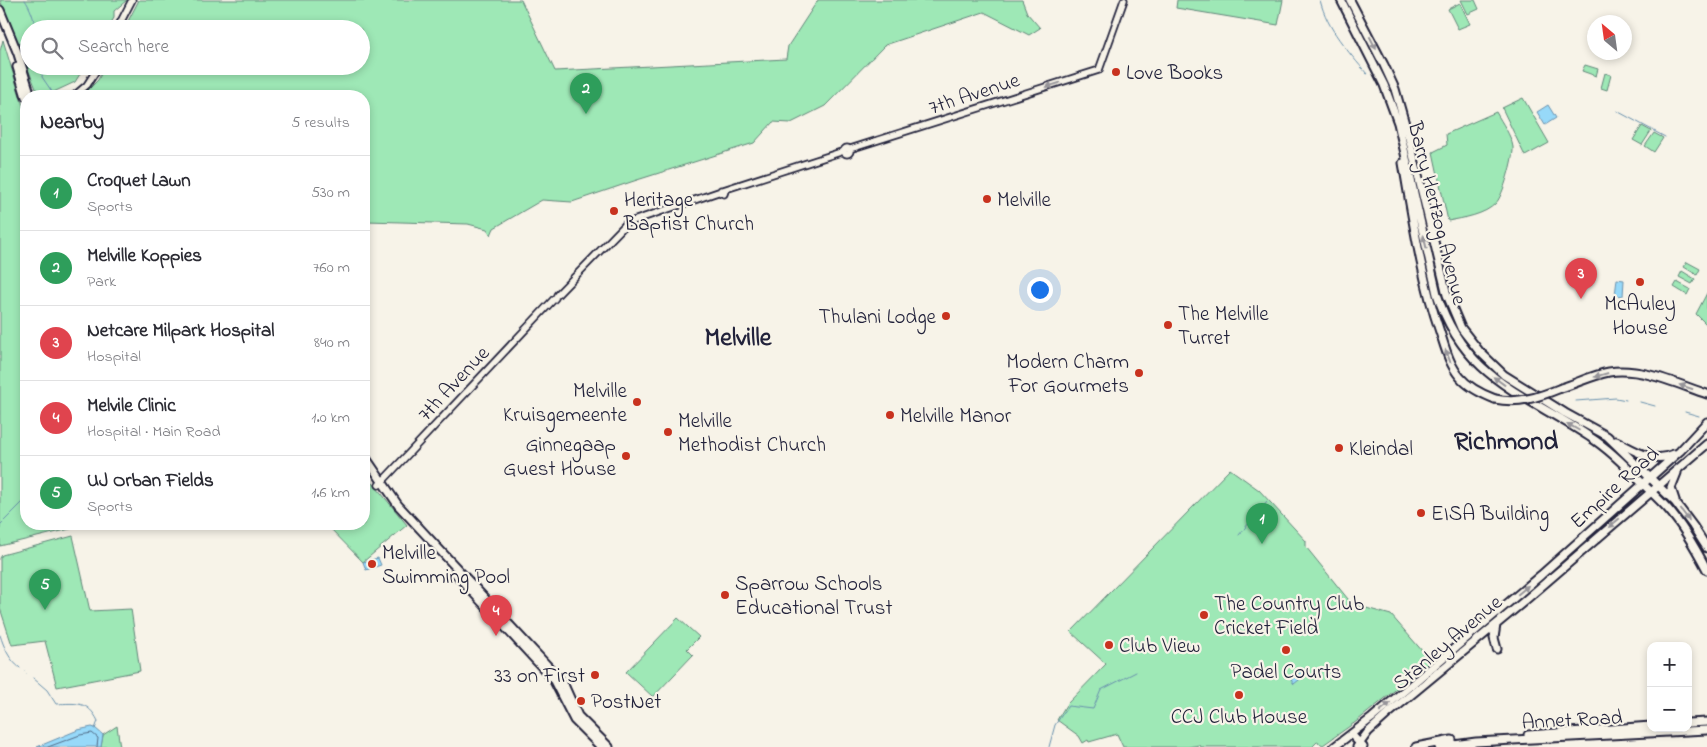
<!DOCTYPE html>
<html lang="en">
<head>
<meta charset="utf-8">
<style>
	:root { --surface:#fff; --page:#f7f7f7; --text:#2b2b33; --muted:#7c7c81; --line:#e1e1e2; --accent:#7c3aed }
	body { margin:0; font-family:"Indie Flower",sans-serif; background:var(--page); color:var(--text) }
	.controls { position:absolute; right:15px; bottom:15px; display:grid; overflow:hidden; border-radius:10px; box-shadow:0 2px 8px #0003 }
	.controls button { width:45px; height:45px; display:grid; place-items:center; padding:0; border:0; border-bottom:1px solid var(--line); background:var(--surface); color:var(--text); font:25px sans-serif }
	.compass { position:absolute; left:1587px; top:15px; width:45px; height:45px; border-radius:50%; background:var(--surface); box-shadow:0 2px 8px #0003; rotate:331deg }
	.you { position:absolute; left:1039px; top:289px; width:18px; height:18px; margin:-12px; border:4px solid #fff; border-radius:50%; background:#1a73e8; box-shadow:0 0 0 8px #1a73e833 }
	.badge { display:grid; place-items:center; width:32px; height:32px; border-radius:50%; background:var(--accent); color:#fff; font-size:16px; font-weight:700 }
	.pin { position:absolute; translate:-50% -41px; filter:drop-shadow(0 1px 2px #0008) }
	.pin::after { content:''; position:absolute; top:26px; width:18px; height:15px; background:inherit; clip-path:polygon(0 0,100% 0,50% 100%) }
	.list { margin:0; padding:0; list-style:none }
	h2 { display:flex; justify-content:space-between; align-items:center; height:65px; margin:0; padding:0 20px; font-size:21px }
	h2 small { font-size:16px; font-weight:400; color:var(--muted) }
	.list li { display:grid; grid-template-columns:32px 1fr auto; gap:15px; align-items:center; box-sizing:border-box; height:75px; padding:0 20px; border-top:1px solid var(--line) }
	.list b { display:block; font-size:19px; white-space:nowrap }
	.list p { margin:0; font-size:16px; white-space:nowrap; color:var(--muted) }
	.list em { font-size:16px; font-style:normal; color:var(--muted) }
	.icon { flex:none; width:28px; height:28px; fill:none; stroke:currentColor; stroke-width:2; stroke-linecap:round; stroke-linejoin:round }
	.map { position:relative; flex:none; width:1707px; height:747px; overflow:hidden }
	.search { position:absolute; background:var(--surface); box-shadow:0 2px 8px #0003; left:20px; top:20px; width:350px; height:55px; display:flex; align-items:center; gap:12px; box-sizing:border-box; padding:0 18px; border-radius:28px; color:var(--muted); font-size:19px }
	.panel { position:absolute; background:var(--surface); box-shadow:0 2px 8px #0003; left:20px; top:90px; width:350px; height:440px; border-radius:20px }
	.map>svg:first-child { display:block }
	.green { fill:#9ee8b6; stroke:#608578 }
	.water { fill:#97d9f9; stroke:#6890ad }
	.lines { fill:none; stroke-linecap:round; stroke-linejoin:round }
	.shore { stroke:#516b87; stroke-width:1 }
	.stream { stroke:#6890ad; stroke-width:1 }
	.minor-casing { stroke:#22223b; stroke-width:9 }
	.major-casing { stroke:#22223b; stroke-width:11 }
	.minor { stroke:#f7f3e8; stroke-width:5.5 }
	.major { stroke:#f7f3e8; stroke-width:7 }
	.major-bridge-casing { stroke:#22223b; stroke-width:11; stroke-linecap:butt }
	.major-bridge { stroke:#f7f3e8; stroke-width:7 }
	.oneway { fill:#97959a }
	.poi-dot { fill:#c8321e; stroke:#f7f3e8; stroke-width:2 }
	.labels { text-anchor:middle; stroke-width:4.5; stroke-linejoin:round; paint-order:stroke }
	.poi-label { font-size:21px; fill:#22223b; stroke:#f7f3e8; text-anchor:start }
	.street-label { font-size:21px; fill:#22223b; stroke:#f7f3e8 }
	.district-label { font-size:26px; font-weight:bold; fill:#22223b; stroke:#f7f3e8 }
</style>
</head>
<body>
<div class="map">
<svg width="1707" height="747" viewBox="0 0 1707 747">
	<rect width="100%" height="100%" fill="#f7f3e8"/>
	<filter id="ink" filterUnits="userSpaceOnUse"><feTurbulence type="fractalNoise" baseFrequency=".02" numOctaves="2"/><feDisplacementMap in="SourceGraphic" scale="10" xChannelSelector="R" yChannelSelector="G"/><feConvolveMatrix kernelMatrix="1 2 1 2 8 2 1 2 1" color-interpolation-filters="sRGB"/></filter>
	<g filter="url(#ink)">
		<!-- green -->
		<path class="green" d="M 0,0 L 127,0 L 114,11 L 114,18 L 107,29 L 29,29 L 29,66 L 85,66 L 75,82 L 45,96 L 39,96 Z
			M 139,0 L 521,0 L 555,71 L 786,59 L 788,46 L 818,0 L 1022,0 L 1027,13 L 1040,28 L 1029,35 L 984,12 L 885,45 L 825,106 L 791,123 L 773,122 L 754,143 L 634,181 L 572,202 L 542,200 L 494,228 L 491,235 L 487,229 L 468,224 L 367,221 L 364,223 L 364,96 L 82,96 L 98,80 L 105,66 L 361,66 L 361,29 L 124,29 Z
			M 1177,0 L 1283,0 L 1278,25 L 1176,8 Z
			M 1461,0 L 1475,0 L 1479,9 L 1468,14 Z
			M 1460,3 L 1470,24 L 1458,29 L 1448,9 Z
			M 3,40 L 26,116 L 26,524 L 73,524 L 74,528 L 0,546 L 0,51 Z
			M 1585,65 L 1598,69 L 1596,76 L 1582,71 Z
			M 1605,73 L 1611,75 L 1607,90 L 1601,88 Z
			M 1523,98 L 1549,143 L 1525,156 L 1502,108 Z
			M 1496,112 C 1502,123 1511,135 1513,147 C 1514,157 1503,196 1496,203 C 1485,215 1463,218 1448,221 L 1433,152 L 1447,145 L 1446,134 Z
			M 1642,126 L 1651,131 L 1642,145 L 1633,140 Z
			M 1654,133 L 1663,138 L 1654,152 L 1645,146 Z
			M 1687,262 L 1700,269 L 1697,275 L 1684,267 Z
			M 1682,271 L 1695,279 L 1692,284 L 1679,277 Z
			M 1677,282 L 1690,289 L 1687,295 L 1674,287 Z
			M 1707,293 L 1707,325 L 1696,314 Z
			M 1230,469 L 1259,490 L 1306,541 L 1306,547 L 1352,604 L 1391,615 L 1431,661 L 1357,721 L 1323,745 L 1317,742 L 1312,747 L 1200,747 L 1199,745 L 1188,747 L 1123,747 L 1117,734 L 1089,742 L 1088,740 L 1083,743 L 1079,736 L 1057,720 L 1066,705 L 1106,664 L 1071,632 Z
			M 364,472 L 407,525 L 363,562 L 326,524 L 364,524 Z
			M 73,536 L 90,611 L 131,609 L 140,671 L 57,687 L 45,641 L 12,645 L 0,608 L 0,558 L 2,555 Z
			M 678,618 L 699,637 L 687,649 L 693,655 L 653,697 L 626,672 Z
			M 117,726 L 120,747 L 101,747 L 103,735 Z"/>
		<!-- water -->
		<path class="water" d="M 1548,105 L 1556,118 L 1545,125 L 1537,112 Z
			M 1617,279 L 1624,280 L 1623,296 L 1615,295 Z
			M 378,558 L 381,565 L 366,570 L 363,562 Z
			M 1305,668 L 1309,672 L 1294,684 L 1291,680 Z
			M 92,727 L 95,728 L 103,735 L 101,747 L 37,747 L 78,730 Z"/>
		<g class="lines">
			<!-- shore -->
			<path class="shore" d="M 48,747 L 80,735 L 92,733 L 98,738 L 97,747"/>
			<!-- stream -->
			<path class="stream" d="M 25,0 C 30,7 35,20 35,29
				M 1320,0 C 1327,29 1348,51 1367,74
				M 43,66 L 42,77 L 55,96
				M 1617,111 L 1665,137
				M 1576,401 L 1616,398 L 1626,400
				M 1640,402 L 1655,406
				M 1685,412 L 1699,416
				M 0,525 L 26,499
				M 1239,535 L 1267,502
				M 0,635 C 4,647 9,660 20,668
				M 25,672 L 26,673
				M 33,678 L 47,690 L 56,704 C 77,703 88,701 98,721 L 95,729
				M 1049,747 L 1055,725 L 1068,706 L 1093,709 L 1101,690 L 1136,672"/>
			<defs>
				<path id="minor" d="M 117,29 L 132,0
					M 74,96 L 87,85 L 99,66
					M844 151a3 3 0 1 1 6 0a3 3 0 1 1-6 0Z
					M 850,149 L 1099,70 L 1124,0
					M 721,190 L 725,191 L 724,194 L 721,193 Z
					M 723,190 L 844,151
					M 557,295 L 627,223 L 721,191
					M 379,485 L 555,298"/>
				<path id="major" d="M 1341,0 L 1384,85 L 1398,123 L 1437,294 C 1464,379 1524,393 1590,437 C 1609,449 1626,466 1641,482 C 1650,491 1660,500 1668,509 C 1684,527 1696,549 1707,570
					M 1350,0 L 1384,65 L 1395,89 L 1409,138 L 1447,295 L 1461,328 L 1479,351 L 1504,375 L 1565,413 L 1607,436 L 1675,502 L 1693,526 L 1707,548
					M 0,10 L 18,54 L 31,96
					M 17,67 L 26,97
					M 1403,163 C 1413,220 1421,277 1440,332 C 1445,347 1449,364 1460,377 C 1469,388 1482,394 1495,399
					M 1561,388 C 1577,383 1593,375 1609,372 C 1642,367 1677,384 1707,394
					M 1616,441 C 1634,450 1653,464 1674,454
					M 364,455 L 398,505 L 557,676 L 565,687 L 578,716 L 609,747
					M 1675,500 L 1671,488 L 1677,473
					M 455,573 L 553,679 L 574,720 L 601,747
					M 1496,625 L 1494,638 L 1497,649
					M 1688,723 L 1707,722
					M 1351,734 L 1363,747
					M 1528,735 L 1651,726
					M 1334,747 L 1372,718 L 1541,575 L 1680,451 L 1707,422
					M 1357,747 L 1368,732 L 1389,713 L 1522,603 L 1707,444
					M 1416,747 L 1452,740
					M 1439,747 L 1476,742 L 1707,730"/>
			</defs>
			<!-- minor casing -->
			<use href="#minor" class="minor-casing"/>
			<!-- major casing -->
			<use href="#major" class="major-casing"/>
			<!-- minor -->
			<use href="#minor" class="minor"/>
			<!-- major -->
			<use href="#major" class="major"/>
			<defs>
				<path id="major-bridge" d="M 1495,399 C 1519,404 1539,397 1561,388"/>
			</defs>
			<!-- major-bridge casing -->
			<use href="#major-bridge" class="major-bridge-casing"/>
			<!-- major-bridge -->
			<use href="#major-bridge" class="major-bridge"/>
		</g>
		<!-- one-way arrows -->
		<defs><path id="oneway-solid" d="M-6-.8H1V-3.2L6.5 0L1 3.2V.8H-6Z" transform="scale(1.25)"/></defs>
		<g class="oneway">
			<use href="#oneway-solid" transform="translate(1373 43) rotate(63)"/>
			<use href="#oneway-solid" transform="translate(1053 85) rotate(163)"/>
			<use href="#oneway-solid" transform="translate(1425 242) rotate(-103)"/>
			<use href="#oneway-solid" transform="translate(1448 356) rotate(-111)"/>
			<use href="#oneway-solid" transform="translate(1601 375) rotate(164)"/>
			<use href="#oneway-solid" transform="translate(1499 381) rotate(-144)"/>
			<use href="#oneway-solid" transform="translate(1686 387) rotate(-162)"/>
			<use href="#oneway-solid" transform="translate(1573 427) rotate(-150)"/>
			<use href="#oneway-solid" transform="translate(1685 515) rotate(53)"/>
			<use href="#oneway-solid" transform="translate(1614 523) rotate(140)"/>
			<use href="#oneway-solid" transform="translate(1523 590) rotate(-40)"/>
			<use href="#oneway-solid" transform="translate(1385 707) rotate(-40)"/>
		</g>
	</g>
	<!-- markers -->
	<g class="poi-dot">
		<circle cx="1116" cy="72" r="5"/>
		<circle cx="987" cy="199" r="5"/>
		<circle cx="614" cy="211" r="5"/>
		<circle cx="1640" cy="282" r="5"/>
		<circle cx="946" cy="316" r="5"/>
		<circle cx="1168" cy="325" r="5"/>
		<circle cx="1139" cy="373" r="5"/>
		<circle cx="637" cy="402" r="5"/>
		<circle cx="890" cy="415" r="5"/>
		<circle cx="668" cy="432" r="5"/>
		<circle cx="1339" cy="448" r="5"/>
		<circle cx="626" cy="456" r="5"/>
		<circle cx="1421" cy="513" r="5"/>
		<circle cx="372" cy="564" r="5"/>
		<circle cx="725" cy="595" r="5"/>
		<circle cx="1204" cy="615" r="5"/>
		<circle cx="1109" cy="645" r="5"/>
		<circle cx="1286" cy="650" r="5"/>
		<circle cx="595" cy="675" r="5"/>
		<circle cx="1239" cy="695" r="5"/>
		<circle cx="581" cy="701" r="5"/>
	</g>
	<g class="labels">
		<!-- poi labels -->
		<g class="poi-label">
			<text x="1126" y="79">Love Books</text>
			<text x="624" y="206">Heritage<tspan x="624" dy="24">Baptist Church</tspan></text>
			<text x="997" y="206">Melville</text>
			<text x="1640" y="310" text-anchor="middle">McAuley<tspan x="1640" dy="24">House</tspan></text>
			<text x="1178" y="320">The Melville<tspan x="1178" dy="24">Turret</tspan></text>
			<text x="936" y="323" text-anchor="end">Thulani Lodge</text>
			<text x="1129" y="368" text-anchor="end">Modern Charm<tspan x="1129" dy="24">For Gourmets</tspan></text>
			<text x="627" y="397" text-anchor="end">Melville<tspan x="627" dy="24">Kruisgemeente</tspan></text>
			<text x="900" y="422">Melville Manor</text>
			<text x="678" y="427">Melville<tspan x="678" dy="24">Methodist Church</tspan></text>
			<text x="616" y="451" text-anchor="end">Ginnegaap<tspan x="616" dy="24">Guest House</tspan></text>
			<text x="1349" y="455">Kleindal</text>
			<text x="1431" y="520">EISA Building</text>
			<text x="382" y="559">Melville<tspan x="382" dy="24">Swimming Pool</tspan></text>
			<text x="735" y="590">Sparrow Schools<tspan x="735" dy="24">Educational Trust</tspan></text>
			<text x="1214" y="610">The Country Club<tspan x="1214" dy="24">Cricket Field</tspan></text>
			<text x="1119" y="652">Club View</text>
			<text x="1286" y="678" text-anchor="middle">Padel Courts</text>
			<text x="585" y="682" text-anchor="end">33 on First</text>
			<text x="591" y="708">PostNet</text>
			<text x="1239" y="723" text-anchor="middle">CCJ Club House</text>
		</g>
		<!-- street labels -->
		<g class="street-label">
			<text transform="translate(974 93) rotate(-18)" y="7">7th Avenue</text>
			<text transform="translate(1438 213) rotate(76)" y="7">Barry Hertzog Avenue</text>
			<text transform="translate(453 383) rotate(-47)" y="7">7th Avenue</text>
			<text transform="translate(1614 487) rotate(-42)" y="7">Empire Road</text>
			<text transform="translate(1447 642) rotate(-40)" y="7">Stanley Avenue</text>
			<text transform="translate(1572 719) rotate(-3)" y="7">Annet Road</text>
		</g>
		<!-- district labels -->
		<g class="district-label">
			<text x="738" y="345">Melville</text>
			<text x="1506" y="449">Richmond</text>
		</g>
	</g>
</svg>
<div class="controls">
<button>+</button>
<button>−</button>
</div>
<svg class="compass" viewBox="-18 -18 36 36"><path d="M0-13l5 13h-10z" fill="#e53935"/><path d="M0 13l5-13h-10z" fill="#7c7c81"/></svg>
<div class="you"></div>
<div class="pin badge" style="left:1262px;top:544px;background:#2e9e5b">1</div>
<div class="pin badge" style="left:586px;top:114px;background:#2e9e5b">2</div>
<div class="pin badge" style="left:1581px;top:299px;background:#e0444e">3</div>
<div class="pin badge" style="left:496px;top:636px;background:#e0444e">4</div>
<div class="pin badge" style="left:45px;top:610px;background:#2e9e5b">5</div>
<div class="search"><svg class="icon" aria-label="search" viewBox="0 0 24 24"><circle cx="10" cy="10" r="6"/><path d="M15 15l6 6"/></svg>Search here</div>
<section class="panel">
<h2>Nearby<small>5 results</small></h2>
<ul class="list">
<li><span class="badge" style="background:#2e9e5b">1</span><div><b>Croquet Lawn</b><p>Sports</p></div><em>530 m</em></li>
<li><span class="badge" style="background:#2e9e5b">2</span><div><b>Melville Koppies</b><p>Park</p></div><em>760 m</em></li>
<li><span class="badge" style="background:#e0444e">3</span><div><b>Netcare Milpark Hospital</b><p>Hospital</p></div><em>840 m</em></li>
<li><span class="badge" style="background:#e0444e">4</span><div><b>Melvile Clinic</b><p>Hospital · Main Road</p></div><em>1.0 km</em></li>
<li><span class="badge" style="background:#2e9e5b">5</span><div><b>UJ Orban Fields</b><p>Sports</p></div><em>1.6 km</em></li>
</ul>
</section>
</div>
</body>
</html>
